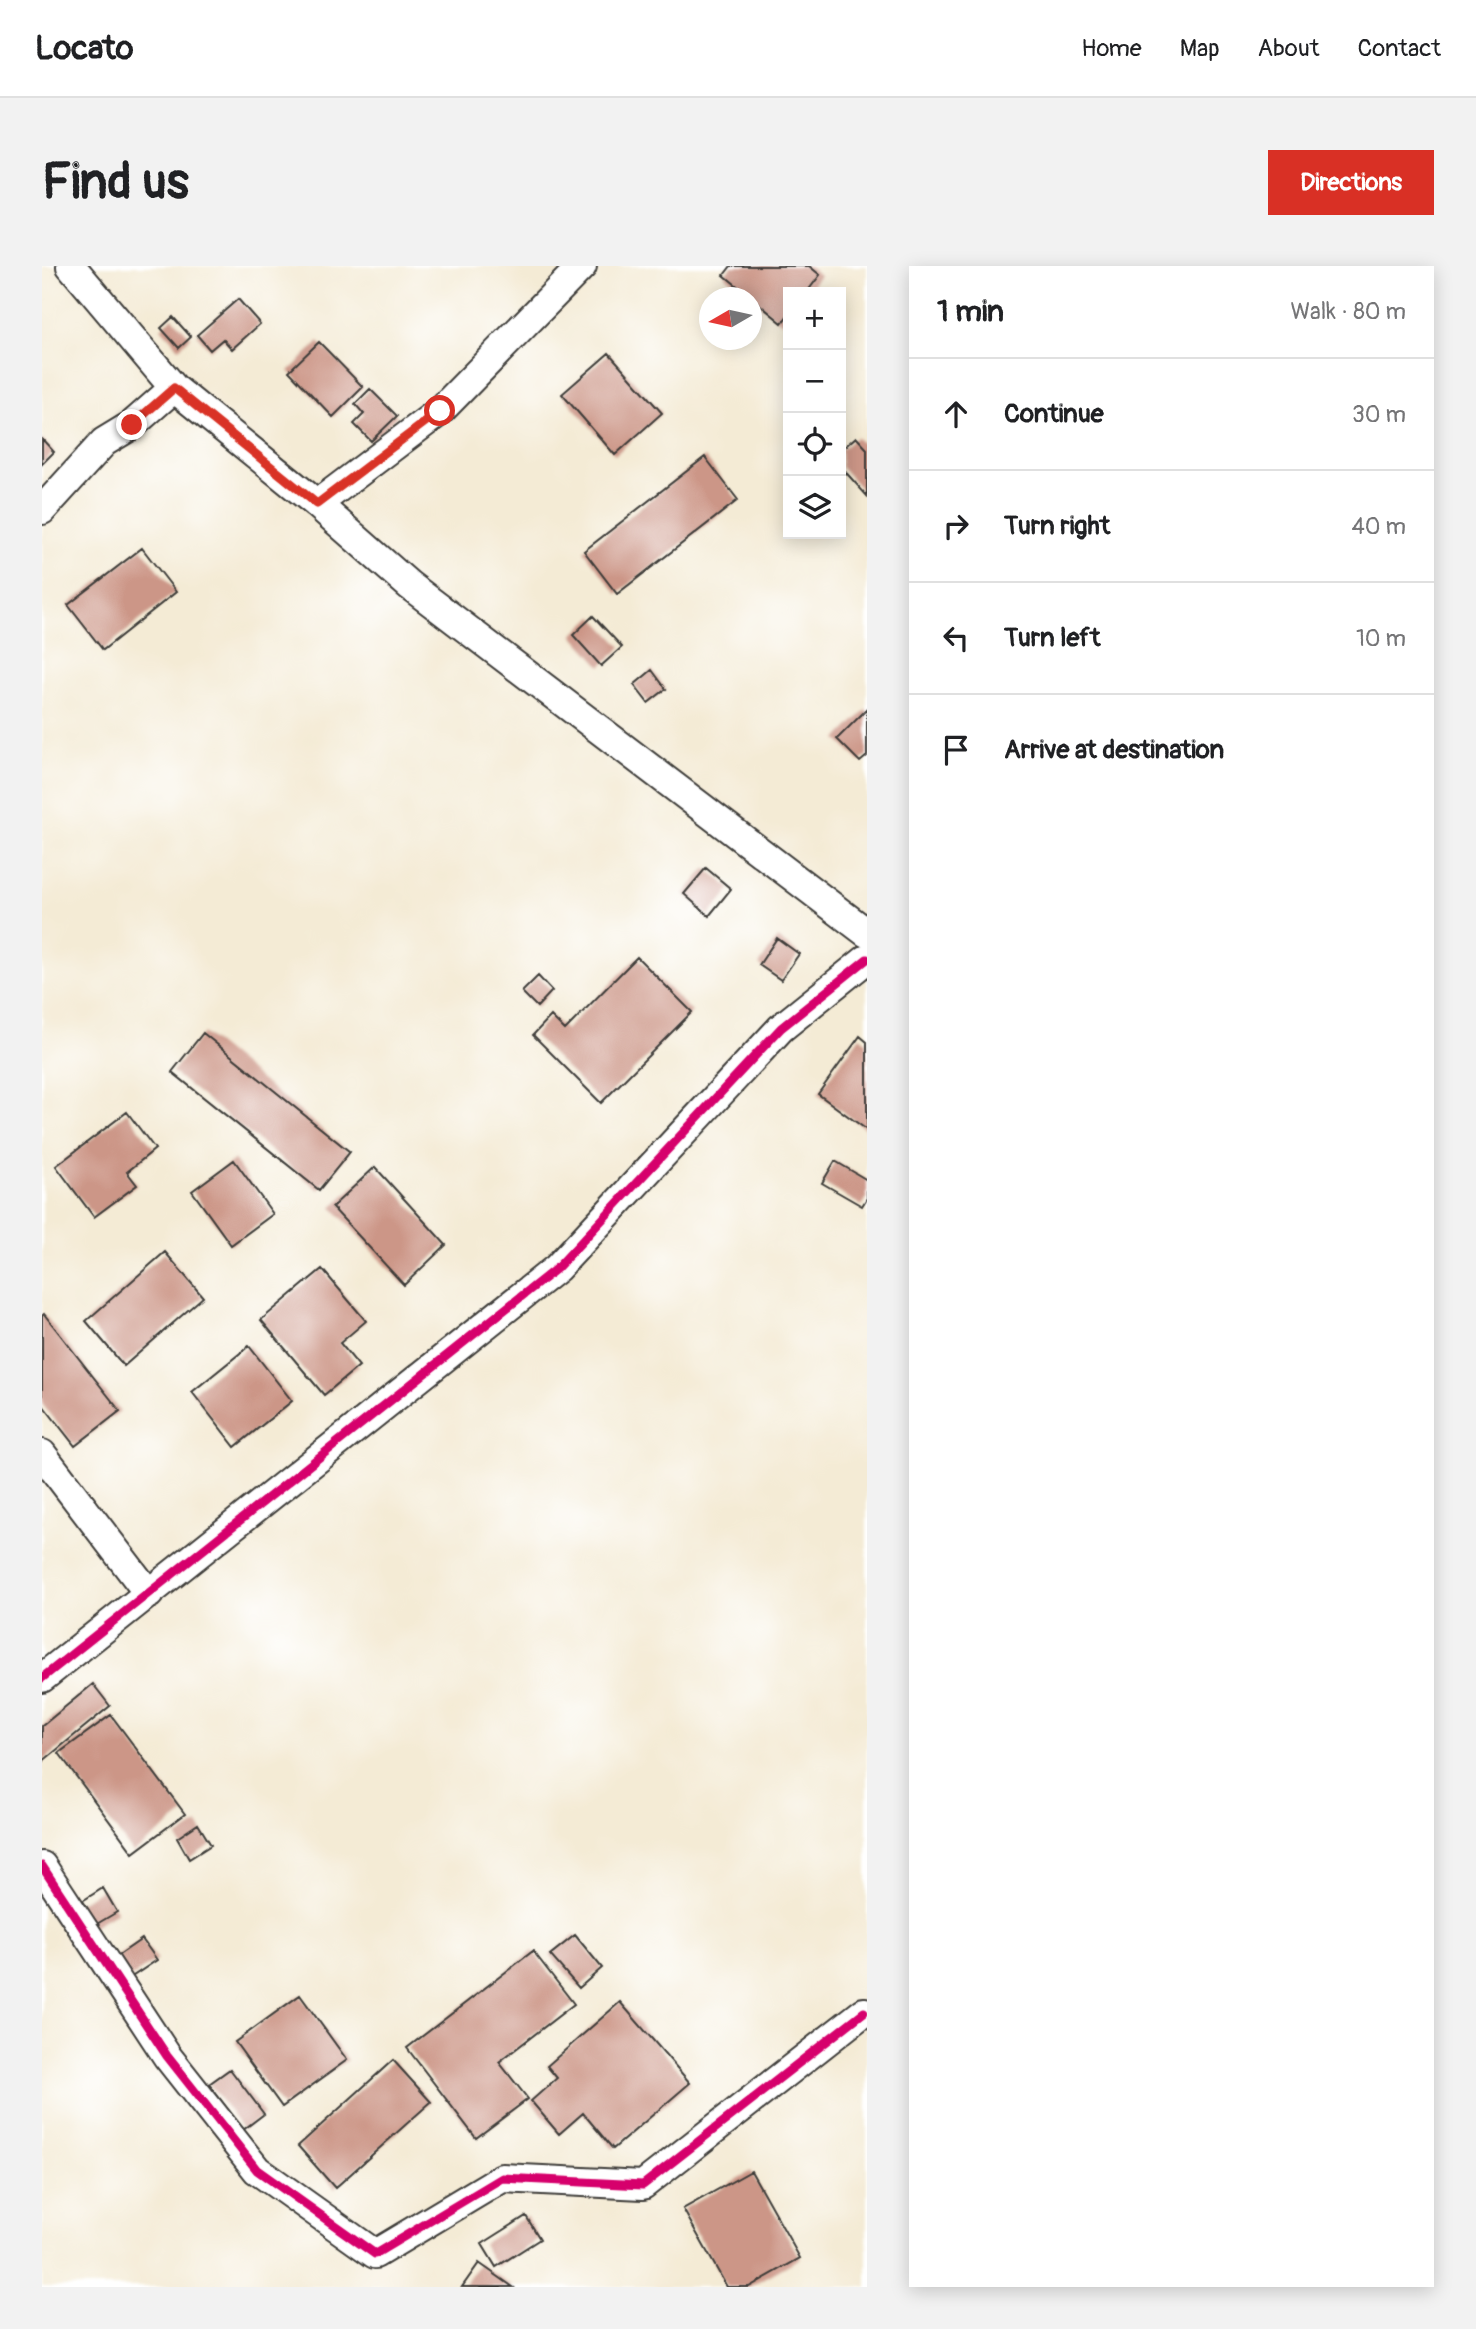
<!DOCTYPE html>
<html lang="en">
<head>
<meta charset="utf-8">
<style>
	:root { --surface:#fff; --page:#f2f2f2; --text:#202124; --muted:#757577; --line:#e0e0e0; --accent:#d93025 }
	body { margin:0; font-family:Pangolin,sans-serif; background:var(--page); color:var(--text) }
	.controls { position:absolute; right:21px; top:21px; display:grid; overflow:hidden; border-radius:0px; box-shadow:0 4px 18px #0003 }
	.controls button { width:63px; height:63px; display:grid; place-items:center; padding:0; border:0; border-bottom:2px solid var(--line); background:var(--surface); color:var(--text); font:35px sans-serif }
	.compass { position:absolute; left:657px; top:21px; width:63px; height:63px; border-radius:50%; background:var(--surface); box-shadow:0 4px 18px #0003; rotate:261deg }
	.stop { position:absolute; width:21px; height:21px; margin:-16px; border:5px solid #d93025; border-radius:50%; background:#fff }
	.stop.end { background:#d93025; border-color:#fff; box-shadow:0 2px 7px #0008 }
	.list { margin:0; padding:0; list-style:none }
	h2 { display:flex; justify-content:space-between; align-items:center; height:91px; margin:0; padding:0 28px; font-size:30px }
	h2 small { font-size:23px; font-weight:400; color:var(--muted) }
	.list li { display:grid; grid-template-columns:46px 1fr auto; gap:21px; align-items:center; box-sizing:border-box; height:112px; padding:0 28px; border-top:2px solid var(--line) }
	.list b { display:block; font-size:26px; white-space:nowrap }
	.list em { font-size:23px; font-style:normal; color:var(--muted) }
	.icon { flex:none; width:38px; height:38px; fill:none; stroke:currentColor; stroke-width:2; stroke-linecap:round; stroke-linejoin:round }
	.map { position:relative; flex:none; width:825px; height:2021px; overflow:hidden; border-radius:0px }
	header { display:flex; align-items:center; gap:42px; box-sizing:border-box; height:98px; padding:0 35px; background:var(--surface); border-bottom:2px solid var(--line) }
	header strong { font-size:33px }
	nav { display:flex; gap:38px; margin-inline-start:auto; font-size:24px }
	.intro { display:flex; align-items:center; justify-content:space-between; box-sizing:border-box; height:168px; padding:0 42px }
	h1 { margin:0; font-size:49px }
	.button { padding:18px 32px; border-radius:0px; background:var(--accent); color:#fff; font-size:24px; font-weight:700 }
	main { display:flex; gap:42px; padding:0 42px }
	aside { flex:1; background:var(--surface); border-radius:0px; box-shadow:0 4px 18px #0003 }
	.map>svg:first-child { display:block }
	.building { fill:#cc9687 }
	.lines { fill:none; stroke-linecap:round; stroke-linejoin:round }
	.street-casing { stroke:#3c3b38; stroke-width:32 }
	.street { stroke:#fff; stroke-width:28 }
	.cycleway-casing { stroke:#fff; stroke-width:13 }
	.cycleway { stroke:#d6006c; stroke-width:9 }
	.route { stroke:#d93025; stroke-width:9 }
</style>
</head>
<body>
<header>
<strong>Locato</strong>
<nav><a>Home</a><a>Map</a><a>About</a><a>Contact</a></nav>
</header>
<div class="intro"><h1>Find us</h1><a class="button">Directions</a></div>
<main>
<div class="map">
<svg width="825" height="2021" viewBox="0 0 825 2021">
	<rect width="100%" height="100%" fill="#fff"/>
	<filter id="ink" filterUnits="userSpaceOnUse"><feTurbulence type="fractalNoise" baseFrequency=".0143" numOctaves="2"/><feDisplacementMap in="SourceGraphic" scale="14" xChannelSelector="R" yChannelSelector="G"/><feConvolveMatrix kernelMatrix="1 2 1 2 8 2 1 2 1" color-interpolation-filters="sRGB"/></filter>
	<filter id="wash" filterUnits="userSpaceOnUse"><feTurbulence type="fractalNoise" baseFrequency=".00686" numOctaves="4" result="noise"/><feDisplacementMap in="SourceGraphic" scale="28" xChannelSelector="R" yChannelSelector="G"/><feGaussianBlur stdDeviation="1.57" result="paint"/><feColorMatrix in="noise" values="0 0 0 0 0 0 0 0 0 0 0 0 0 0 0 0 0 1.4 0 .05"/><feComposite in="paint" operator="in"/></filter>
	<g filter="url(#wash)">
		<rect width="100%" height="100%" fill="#f4ebd5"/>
		<g id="blocks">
			<!-- building -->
			<path class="building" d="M 689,0 L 767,0 L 778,9 L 765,26 L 746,26 L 746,49 L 740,57 L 682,9 Z
				M 196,33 L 218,58 L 190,83 L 181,73 L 168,84 L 155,69 Z
				M 131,51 L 149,71 L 137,82 L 119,62 Z
				M 277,76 L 321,121 L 291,151 L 247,105 Z
				M 567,87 L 620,147 L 573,189 L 520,128 Z
				M 328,123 L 355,150 L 329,175 L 312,158 L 322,148 L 313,138 Z
				M 814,171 L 825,183 L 825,230 L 799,201 L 799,184 Z
				M 0,173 L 12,186 L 0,198 Z
				M 663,191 L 696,234 L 575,328 L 542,285 Z
				M 100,282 L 134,326 L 61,384 L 26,339 Z
				M 551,350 L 580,381 L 559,400 L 531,369 Z
				M 610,404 L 624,423 L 606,437 L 592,419 Z
				M 825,443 L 825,490 L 818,496 L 795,473 Z
				M 664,602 L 689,623 L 667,650 L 642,628 Z
				M 735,672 L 757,688 L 739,714 L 717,699 Z
				M 595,691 L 650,746 L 559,837 L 491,769 L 509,750 L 523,764 Z
				M 496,710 L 510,725 L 495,741 L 480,726 Z
				M 161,767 L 308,886 L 277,924 L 130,806 Z
				M 818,770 L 825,776 L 825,864 L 776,828 Z
				M 85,846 L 113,883 L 85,906 L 95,919 L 52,951 L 14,900 Z
				M 192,894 L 231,948 L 189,979 L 150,925 Z
				M 793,895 L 825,914 L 825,932 L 820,940 L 780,917 Z
				M 333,901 L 404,979 L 362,1019 L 290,941 Z
				M 123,986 L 161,1031 L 82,1100 L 44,1055 Z
				M 280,1003 L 324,1055 L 298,1077 L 317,1100 L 282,1129 L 219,1054 Z
				M 2,1048 L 78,1145 L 33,1180 L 0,1138 L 0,1050 Z
				M 207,1080 L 250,1135 L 193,1181 L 150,1126 Z
				M 51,1418 L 68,1440 L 0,1496 L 0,1460 Z
				M 69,1449 L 143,1548 L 91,1587 L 17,1487 Z
				M 156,1558 L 169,1579 L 147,1593 L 135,1572 Z
				M 61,1622 L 75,1646 L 48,1662 L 34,1639 Z
				M 533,1669 L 560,1702 L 537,1722 L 508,1689 Z
				M 100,1673 L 115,1694 L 88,1712 L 74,1691 Z
				M 491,1685 L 532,1738 L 457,1796 L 486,1833 L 434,1872 L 365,1782 Z
				M 258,1729 L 305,1794 L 240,1841 L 193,1776 Z
				M 578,1736 L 648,1817 L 571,1883 L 541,1847 L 517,1868 L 489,1835 L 515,1812 L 505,1800 Z
				M 351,1794 L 389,1836 L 293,1922 L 256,1880 Z
				M 188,1803 L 222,1848 L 201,1864 L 167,1818 Z
				M 709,1905 L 758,1992 L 707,2021 L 685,2021 L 641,1943 Z
				M 484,1950 L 498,1973 L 454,2001 L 440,1978 Z
				M 437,1997 L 471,2021 L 420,2021 Z"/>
		</g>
	</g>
	<g filter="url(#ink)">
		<use href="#blocks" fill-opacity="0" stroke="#3c3b38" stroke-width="2"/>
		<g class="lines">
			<defs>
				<path id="street" d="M 29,0 L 132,122 L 275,238 L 367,319 L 825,667
					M 275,238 L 398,145 L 540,0
					M 0,244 L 62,176 L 90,159 L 132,122
					M 0,1188 L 107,1328
					M 0,1412 L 515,1002 L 739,762 L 825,693
					M 0,1600 L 125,1790 L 215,1904 L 333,1988 L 460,1912 L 601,1919 L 822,1746"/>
			</defs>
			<!-- street casing -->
			<use href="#street" class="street-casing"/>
			<!-- street -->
			<use href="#street" class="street"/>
			<defs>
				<path id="cycleway" d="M 0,1412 L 515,1002 L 739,762 L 825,693
					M 0,1600 L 125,1790 L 215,1904 L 333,1988 L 460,1912 L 601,1919 L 822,1746"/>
			</defs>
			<!-- cycleway casing -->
			<use href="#cycleway" class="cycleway-casing"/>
			<!-- cycleway -->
			<use href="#cycleway" class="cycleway"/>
		</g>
	</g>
	<g class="lines" filter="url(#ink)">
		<!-- route -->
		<path class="route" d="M 90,159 L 132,122 L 275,238 L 398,145"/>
	</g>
</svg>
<div class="controls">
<button>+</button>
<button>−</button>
<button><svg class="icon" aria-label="locate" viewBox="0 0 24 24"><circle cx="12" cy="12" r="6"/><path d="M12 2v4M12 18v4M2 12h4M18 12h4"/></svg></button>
<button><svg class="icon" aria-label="layers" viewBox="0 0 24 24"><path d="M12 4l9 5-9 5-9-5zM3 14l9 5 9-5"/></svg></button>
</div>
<svg class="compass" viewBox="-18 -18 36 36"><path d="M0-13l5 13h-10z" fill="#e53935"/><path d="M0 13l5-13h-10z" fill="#757577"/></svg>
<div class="stop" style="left:398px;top:145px"></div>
<div class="stop end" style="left:90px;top:159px"></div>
</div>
<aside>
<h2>1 min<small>Walk · 80 m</small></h2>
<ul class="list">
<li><svg class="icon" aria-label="ahead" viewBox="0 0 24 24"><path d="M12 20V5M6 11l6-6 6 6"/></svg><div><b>Continue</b></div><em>30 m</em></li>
<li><svg class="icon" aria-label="right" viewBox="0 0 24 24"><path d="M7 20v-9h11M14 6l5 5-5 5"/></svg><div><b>Turn right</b></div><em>40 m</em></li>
<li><svg class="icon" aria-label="left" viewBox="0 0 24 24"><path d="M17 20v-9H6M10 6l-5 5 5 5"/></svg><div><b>Turn left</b></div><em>10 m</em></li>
<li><svg class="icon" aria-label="arrive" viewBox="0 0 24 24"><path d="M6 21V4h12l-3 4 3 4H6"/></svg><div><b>Arrive at destination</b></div></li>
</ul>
</aside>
</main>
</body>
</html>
